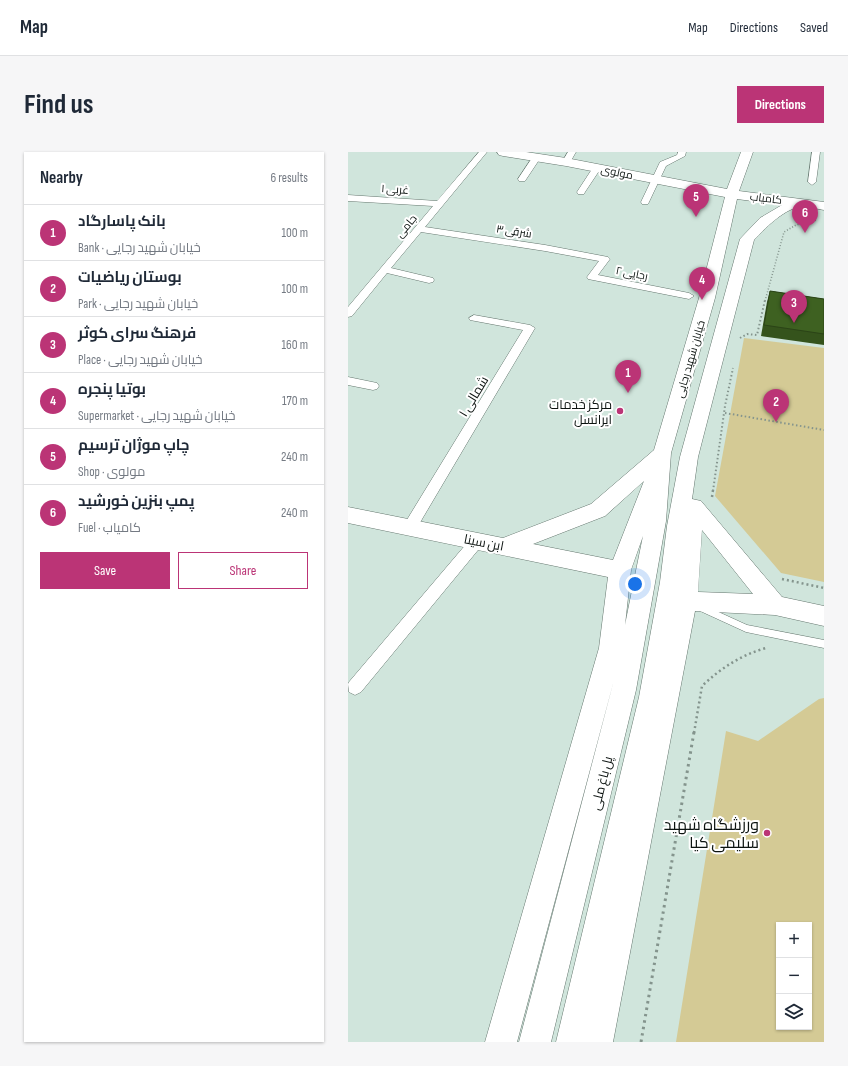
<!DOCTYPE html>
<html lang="en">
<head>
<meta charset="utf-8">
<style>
	:root { --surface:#fff; --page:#f6f6f7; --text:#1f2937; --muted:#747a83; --line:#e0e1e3; --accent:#bb3476 }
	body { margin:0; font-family:"Sofia Sans Condensed",Cairo,sans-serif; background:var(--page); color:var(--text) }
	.controls { position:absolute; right:12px; bottom:12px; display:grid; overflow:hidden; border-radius:0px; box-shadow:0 1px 3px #0004 }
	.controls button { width:36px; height:36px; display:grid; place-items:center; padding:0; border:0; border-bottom:1px solid var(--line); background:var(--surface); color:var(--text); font:20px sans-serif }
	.you { position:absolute; left:287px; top:432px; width:14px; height:14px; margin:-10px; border:3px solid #fff; border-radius:50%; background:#1a73e8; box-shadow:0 0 0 6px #1a73e833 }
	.badge { display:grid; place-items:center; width:26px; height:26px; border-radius:50%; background:var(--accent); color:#fff; font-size:13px; font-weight:700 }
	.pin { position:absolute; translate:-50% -33px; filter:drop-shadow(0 1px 2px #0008) }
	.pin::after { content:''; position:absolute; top:21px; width:14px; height:12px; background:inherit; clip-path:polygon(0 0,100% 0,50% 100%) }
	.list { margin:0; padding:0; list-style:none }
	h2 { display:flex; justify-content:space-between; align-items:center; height:52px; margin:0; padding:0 16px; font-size:17px }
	h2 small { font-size:13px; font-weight:400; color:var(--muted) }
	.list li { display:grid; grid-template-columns:26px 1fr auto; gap:12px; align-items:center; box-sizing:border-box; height:56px; padding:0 16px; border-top:1px solid var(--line) }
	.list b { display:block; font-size:15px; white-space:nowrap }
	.list p { margin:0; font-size:13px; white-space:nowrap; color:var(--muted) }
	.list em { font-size:13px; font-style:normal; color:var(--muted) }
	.actions { display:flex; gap:8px; padding:12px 16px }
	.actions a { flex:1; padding:9px 0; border:1px solid var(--accent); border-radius:0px; text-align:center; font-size:14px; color:var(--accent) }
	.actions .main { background:var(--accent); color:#fff }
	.icon { flex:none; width:22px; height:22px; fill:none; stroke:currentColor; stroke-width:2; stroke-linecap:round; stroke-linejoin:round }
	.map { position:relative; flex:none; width:476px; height:890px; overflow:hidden; border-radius:0px }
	header { display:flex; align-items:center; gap:24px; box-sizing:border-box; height:56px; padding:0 20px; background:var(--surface); border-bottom:1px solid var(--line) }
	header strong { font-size:19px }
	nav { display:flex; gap:22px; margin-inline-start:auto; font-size:14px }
	.intro { display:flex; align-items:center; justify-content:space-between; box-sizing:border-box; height:96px; padding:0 24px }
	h1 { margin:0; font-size:28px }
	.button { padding:10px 18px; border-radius:0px; background:var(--accent); color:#fff; font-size:14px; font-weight:700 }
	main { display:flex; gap:24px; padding:0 24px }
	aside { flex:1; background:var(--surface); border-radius:0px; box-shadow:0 1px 3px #0004 }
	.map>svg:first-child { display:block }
	.green { fill:#d4ca95; fill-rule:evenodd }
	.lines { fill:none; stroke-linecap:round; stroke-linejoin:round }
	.lane-casing { stroke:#65776f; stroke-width:1 }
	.street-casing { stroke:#65776f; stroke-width:1 }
	.secondary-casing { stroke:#65776f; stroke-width:1 }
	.path-far3 { stroke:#84948d; stroke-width:1.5; stroke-dasharray:1 2; stroke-linecap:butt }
	.path-far2 { stroke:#84948d; stroke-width:2; stroke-dasharray:1.5 2.5; stroke-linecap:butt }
	.path-far1 { stroke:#84948d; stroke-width:2.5; stroke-dasharray:2 3; stroke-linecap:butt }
	.path { stroke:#84948d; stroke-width:3; stroke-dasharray:2.5 4; stroke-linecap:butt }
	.lane { fill:#fff; fill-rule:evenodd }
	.street { fill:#fff; fill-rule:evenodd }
	.secondary { fill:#fff; fill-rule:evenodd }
	.wall { fill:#35531c }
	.building { fill:#3e6121; stroke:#2b4417 }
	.poi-dot { fill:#bb3476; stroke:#fff; stroke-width:1.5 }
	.labels { text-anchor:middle; stroke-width:4; stroke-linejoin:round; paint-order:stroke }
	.far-street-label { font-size:11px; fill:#0c1310; stroke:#fff }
	.street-label { font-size:13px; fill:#0c1310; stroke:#fff }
	.poi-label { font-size:13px; fill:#0c1310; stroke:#fff; text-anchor:end }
	.near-poi-label { font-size:16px; fill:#0c1310; stroke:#fff; text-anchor:end }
</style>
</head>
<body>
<header>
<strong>Map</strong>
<nav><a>Map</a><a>Directions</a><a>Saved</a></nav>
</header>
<div class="intro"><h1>Find us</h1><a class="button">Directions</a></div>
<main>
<aside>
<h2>Nearby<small>6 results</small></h2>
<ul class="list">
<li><span class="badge">1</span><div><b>بانک پاسارگاد</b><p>Bank · خیابان شهید رجایی</p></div><em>100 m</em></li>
<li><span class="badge">2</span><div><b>بوستان ریاضیات</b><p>Park · خیابان شهید رجایی</p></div><em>100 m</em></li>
<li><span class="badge">3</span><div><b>فرهنگ سرای کوثر</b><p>Place · خیابان شهید رجایی</p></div><em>160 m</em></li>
<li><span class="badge">4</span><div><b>بوتیا پنجره</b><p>Supermarket · خیابان شهید رجایی</p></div><em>170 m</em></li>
<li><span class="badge">5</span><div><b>چاپ موژان ترسیم</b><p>Shop · مولوی</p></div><em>240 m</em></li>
<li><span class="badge">6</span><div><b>پمپ بنزین خورشید</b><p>Fuel · کامیاب</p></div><em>240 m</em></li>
</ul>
<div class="actions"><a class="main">Save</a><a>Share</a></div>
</aside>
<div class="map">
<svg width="476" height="890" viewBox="0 0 476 890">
	<rect width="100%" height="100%" fill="#d0e5dc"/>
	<!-- green -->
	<path class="green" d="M 396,186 L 476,196 L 476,430 L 433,421 L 367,344 Z
		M 476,546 L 476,890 L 328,890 L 378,579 L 410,589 L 471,547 ZM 431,773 L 461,773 L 461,875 L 431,875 Z"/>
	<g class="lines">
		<defs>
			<path id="lane" d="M 353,452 L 399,473 L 476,488 L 476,496 L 398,480 L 350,458 L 349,456 L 350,454 Z"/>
			<path id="street" d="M 131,0 L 139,0 L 77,75 L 197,93 L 260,105 L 262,107 L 250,123 L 341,141 L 346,144 L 341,147 L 240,127 L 239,125 L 251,109 L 197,99 L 73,80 L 43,116 L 85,126 L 86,128 L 85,130 L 81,131 L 39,121 L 4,164 L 0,165 L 0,155 L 85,54 L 0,49 L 0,43 L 89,49 Z
				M 220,0 L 228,0 L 221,12 L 215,12 L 214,10 Z
				M 330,0 L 338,0 L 337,4 L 318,14 L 301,50 L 300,52 L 294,52 L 293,50 L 312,10 L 329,3 Z
				M 464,0 L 472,0 L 468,30 L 464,33 L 460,30 Z
				M 186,3 L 189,3 L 193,5 L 177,29 L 171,29 L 170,27 Z
				M 249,13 L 253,16 L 237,40 L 236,42 L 230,42 L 229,40 L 246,14 Z
				M 126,163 L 182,173 L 187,176 L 67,379 L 62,381 L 57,379 L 55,375 L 57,371 L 175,178 L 122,168 L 121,166 Z
				M 0,225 L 29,231 L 31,234 L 29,237 L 25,238 L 0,233 Z
				M 130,382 L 135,384 L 137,388 L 135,392 L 13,540 L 7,543 L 1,540 L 0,532 L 1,530 L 125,384 Z"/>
			<path id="secondary" d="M 149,0 L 178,0 L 218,6 L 379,37 L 393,0 L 405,0 L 391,39 L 476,50 L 476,58 C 469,57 458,54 451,55 C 435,58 416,77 406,88 L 350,305 L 344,347 L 353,349 L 434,445 L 476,454 L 476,474 L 427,463 L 347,459 L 265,890 L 208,890 L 291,545 L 312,430 L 319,374 L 332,305 L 392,87 L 412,66 L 434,53 L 389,47 L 367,146 L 323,301 L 318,369 L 288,538 L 203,890 L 171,890 L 266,528 L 169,890 L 137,890 L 251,496 L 260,425 L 0,371 L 0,355 L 155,386 L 243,352 L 306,298 L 351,146 L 377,45 L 218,14 L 155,4 L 151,3 ZM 296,329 L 265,408 L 185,392 L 257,364 ZM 354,378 L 405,442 L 350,440 ZM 295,384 L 277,473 L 283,418 Z"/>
		</defs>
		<!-- lane casing -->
		<use href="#lane" class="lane-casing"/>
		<!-- street casing -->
		<use href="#street" class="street-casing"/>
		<!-- secondary casing -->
		<use href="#secondary" class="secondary-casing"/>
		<!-- path-far3 -->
		<path class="path-far3" d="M 417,149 L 436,80 L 448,73 L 469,68"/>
		<!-- path-far2 -->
		<path class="path-far2" d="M 392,186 L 399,182 L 409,183 L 417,148
			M 377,261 L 476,278
			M 365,339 L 377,254 L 385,216"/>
		<!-- path-far1 -->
		<path class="path-far1" d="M 364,345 L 365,338
			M 434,427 L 476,436
			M 346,581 L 354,534 C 373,516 393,503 418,496"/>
		<!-- path -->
		<path class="path" d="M 293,890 L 346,580"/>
		<!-- lane -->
		<use href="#lane" class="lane"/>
		<!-- street -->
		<use href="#street" class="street"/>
		<!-- secondary -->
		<use href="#secondary" class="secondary"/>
	</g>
	<!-- wall -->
	<path class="wall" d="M 422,139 L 476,147 L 476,193 L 413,184 L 419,150 Z"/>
	<!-- building -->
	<path class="building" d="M 422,139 L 476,147 L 476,182 L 416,173 Z"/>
	<!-- markers -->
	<g class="poi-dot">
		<circle cx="272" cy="259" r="4"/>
		<circle cx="419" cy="681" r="4"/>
	</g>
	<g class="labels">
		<!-- far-street labels -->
		<g class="far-street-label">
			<text transform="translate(269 20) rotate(12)" y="4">مولوی</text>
			<text transform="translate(47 37) rotate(4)" y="4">غربی ۱</text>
			<text transform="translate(418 46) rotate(7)" y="4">کامیاب</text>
			<text transform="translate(58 74) rotate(-50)" y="4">جامی</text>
			<text transform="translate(166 79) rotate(9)" y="4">شرقی ۳</text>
			<text transform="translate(284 121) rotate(11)" y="4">رجایی ۲</text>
			<text transform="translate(342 207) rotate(-74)" y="4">خیابان شهید رجایی</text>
		</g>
		<!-- street labels -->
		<g class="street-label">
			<text transform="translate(125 244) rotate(-59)" y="5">شمالی ۱</text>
			<text transform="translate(136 390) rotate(11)" y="5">ابن سینا</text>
			<text transform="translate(253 631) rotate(-76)" y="5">پل باغ ملی</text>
		</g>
		<!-- poi labels -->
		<g class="poi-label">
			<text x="264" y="257">مرکز خدمات<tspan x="264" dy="15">ایرانسل</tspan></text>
		</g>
		<!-- near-poi labels -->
		<g class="near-poi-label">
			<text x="411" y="678">ورزشگاه شهید<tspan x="411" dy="18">سلیمی کیا</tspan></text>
		</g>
	</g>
</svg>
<div class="controls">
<button>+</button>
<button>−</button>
<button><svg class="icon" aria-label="layers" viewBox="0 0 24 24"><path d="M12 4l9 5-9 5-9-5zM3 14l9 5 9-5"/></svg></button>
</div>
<div class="you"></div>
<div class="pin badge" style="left:280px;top:241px">1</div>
<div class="pin badge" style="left:428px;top:270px">2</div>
<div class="pin badge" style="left:446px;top:171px">3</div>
<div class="pin badge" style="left:354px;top:148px">4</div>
<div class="pin badge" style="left:348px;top:65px">5</div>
<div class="pin badge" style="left:457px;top:81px">6</div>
</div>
</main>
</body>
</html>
